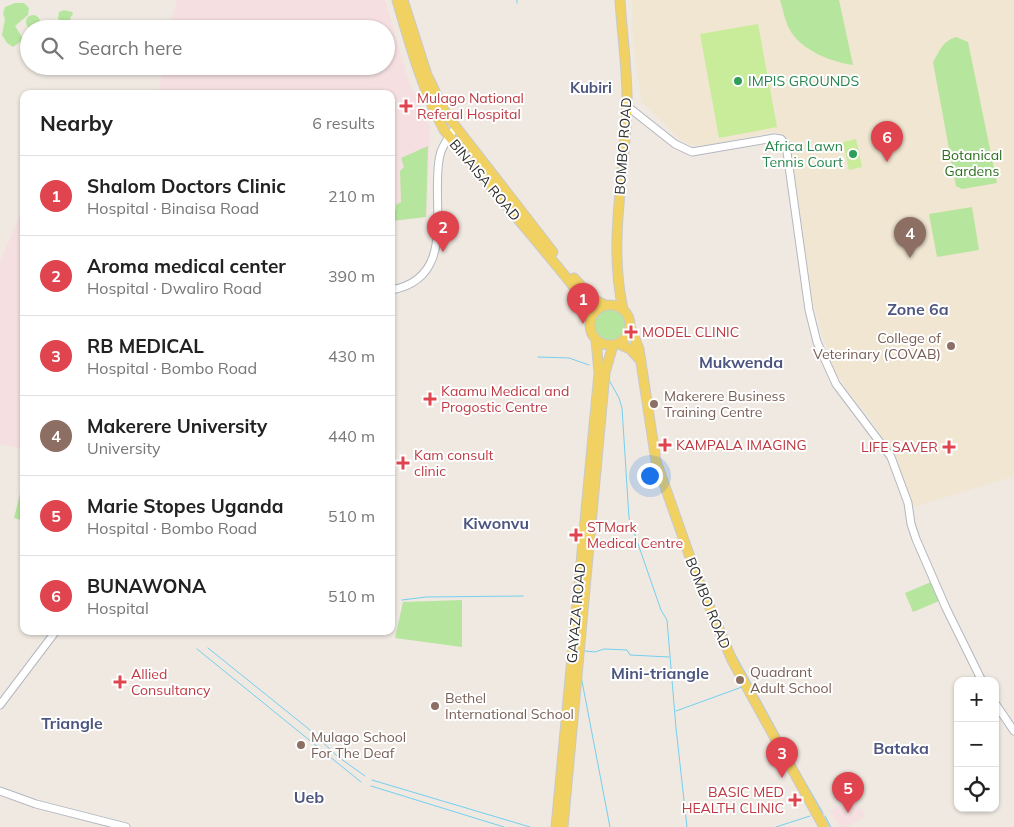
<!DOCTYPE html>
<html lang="en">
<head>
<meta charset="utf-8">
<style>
	:root { --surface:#fff; --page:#f2f2f2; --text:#222; --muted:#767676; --line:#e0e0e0; --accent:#0b8043 }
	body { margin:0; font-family:Mulish,sans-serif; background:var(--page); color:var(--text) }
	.controls { position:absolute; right:15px; bottom:15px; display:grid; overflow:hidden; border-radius:10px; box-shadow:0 1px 4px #0004 }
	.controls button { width:45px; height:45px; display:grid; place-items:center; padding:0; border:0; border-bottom:1px solid var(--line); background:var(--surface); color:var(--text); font:25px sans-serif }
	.you { position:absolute; left:649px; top:475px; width:18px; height:18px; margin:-12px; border:4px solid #fff; border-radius:50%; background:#1a73e8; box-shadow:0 0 0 8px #1a73e833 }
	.badge { display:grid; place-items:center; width:32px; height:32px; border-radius:50%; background:var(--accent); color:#fff; font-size:16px; font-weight:700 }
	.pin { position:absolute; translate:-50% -41px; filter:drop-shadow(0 1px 2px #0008) }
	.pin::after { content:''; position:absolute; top:26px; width:18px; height:15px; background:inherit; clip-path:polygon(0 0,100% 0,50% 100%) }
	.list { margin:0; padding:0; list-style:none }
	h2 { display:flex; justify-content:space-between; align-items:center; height:65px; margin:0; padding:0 20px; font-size:21px }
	h2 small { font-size:16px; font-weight:400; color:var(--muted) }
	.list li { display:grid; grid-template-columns:32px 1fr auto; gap:15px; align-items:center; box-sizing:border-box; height:80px; padding:0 20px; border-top:1px solid var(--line) }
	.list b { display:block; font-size:19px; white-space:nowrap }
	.list p { margin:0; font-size:16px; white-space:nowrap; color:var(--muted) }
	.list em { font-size:16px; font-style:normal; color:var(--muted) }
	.icon { flex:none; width:28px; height:28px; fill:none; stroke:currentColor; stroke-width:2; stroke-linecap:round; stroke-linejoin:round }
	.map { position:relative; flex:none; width:1014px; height:827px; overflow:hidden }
	.search { position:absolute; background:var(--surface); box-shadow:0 1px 4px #0004; left:20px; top:20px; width:375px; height:55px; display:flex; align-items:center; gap:12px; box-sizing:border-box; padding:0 18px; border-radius:28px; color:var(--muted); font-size:19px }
	.panel { position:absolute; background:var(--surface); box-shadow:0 1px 4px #0004; left:20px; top:90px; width:375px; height:545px; border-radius:10px }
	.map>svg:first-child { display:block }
	.education { fill:#f0e6d1 }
	.medical { fill:#f5dfe0 }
	.green { fill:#b6e59e }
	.pitch { fill:#c9ec9a }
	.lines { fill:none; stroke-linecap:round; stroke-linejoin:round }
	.stream { stroke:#75cff0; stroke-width:1 }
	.tertiary-casing { stroke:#b4b7c1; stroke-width:9 }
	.primary-casing { stroke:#c9c9c9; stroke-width:11 }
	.tertiary { stroke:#fff; stroke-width:7 }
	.primary { stroke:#f2d163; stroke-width:9 }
	.leisure-dot { fill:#2e9e5b; stroke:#fff; stroke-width:2 }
	.health-dot { fill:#e0444e; stroke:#fff; stroke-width:2 }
	.education-dot { fill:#8d6e63; stroke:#fff; stroke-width:2 }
	.labels { text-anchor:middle; stroke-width:4; stroke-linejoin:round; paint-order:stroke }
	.leisure-label { font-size:14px; fill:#27864d; stroke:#fff; text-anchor:start }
	.health-label { font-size:14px; fill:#be3a42; stroke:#fff; text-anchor:start }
	.street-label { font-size:14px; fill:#2e2e2e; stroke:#fff }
	.park-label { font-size:14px; fill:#2c6e1b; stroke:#fff }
	.education-label { font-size:14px; fill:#785e54; stroke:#fff; text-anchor:start }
	.neighbourhood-label { font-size:15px; font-weight:bold; fill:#4d5680; stroke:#fff }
	.quarter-label { font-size:16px; font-weight:bold; fill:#4d5680; stroke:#fff }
</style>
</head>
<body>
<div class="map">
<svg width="1014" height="827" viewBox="0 0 1014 827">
	<rect width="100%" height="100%" fill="#efe9e1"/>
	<!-- education -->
	<path class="education" d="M 632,0 L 1014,0 L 1014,476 L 911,508 L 898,467 L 886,442 L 870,418 L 849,393 L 833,368 L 813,303 L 790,141 L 783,134 L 773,132 L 704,146 L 693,145 L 681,141 L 642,102 L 633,45 Z"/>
	<!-- medical -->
	<path class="medical" d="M 177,0 L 385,0 L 409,83 L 430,127 L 427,217 L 391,222 L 391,94 L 159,94 L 162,66 L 386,66 L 386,29 L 169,29 Z
		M 24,207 L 24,449 L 0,444 L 0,261 Z
		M 853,796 L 865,816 L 847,827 L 840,827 L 830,811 Z"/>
	<!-- green -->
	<path class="green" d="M 780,0 L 839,0 L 853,65 C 831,62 801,50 790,30 C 785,22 783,9 780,0 Z
		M 15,3 L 24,3 L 29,8 L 28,15 L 15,26 L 22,37 L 29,38 L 29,46 L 20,42 L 13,47 L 7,43 L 2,35 L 5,19 L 3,14 L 5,7 Z
		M 64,10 L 72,12 L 73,14 L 70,18 L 72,23 L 69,25 L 58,19 L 59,12 Z
		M26 22a7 7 0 1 1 14 0a7 7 0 1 1-14 0Z
		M 956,37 L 968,42 L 997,183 L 962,189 L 956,186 L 954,176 L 933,62 C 939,51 944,40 956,37 Z
		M 428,146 L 426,217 L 391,221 L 391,211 L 396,210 L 396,205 L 401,202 L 400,171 L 404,167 L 401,158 Z
		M 972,207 L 979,250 L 937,257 L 929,214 Z
		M595 325a16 16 0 1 1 32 0a16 16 0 1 1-32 0Z
		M 24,478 L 24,521 L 14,518 Z
		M 931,582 L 939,601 L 913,612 L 905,593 Z
		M 462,600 L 462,647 L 395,638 L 403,602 Z"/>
	<!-- pitch -->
	<path class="pitch" d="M 758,24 L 777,127 L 719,138 L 700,34 Z
		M 856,139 L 862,167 L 849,170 L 843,142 Z"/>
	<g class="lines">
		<!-- stream -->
		<path class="stream" d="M 517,0 L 517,3
			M 538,357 L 569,358 L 589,365
			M 608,378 L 619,398 L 622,408 L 629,518 L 661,610 L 667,620 L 676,728 L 687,827
			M 402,600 L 426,597 L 523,596
			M 731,647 L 784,744
			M 208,648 L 310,730 L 337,756 L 365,776
			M 197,649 L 361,782
			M 585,651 L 595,652 L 604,649 L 627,650 L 630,655 L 669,657
			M 581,676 L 610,827
			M 676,711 L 742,687
			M 786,748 L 793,761
			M 798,770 L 823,813
			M 372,780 L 530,827
			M 371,786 L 504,827
			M 825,816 L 831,827
			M 776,827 L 810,816"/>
		<defs>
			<path id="tertiary" d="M 627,106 L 675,144 L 692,152 L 774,138 L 781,139 L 786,145 L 809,310 L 817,342 L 836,384 L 891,457 L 908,503 L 911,524 L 916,539 L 946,608 L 982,681
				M 391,290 C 460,278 429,200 440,155 C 442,145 450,136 455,128
				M 995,703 L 1014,731
				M 0,705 L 56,631
				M 0,791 L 36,804 L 126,827"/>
			<path id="primary" d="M 397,0 C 410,45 422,89 444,130 L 557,266 L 578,292 L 591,317
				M 403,0 L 427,75 L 446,114 L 553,252
				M 620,0 C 622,35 628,72 627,107 C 625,174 608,242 623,309
				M 574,278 L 593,299 L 605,305
				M590 325a20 20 0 1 1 40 0a20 20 0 1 1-40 0Z
				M 631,329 L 639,349 L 656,461 L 697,577 L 732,660 L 824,827
				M 619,344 L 630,349 L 641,361
				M 556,827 L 599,373 L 596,340
				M 563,827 L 605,373 L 613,345"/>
		</defs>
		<!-- tertiary casing -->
		<use href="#tertiary" class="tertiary-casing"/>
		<!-- primary casing -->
		<use href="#primary" class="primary-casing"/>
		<!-- tertiary -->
		<use href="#tertiary" class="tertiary"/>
		<!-- primary -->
		<use href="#primary" class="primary"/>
	</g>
	<!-- markers -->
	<g class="leisure-dot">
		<circle cx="738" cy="81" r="5"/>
		<circle cx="853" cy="154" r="5"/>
	</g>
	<g class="health-dot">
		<path d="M403.5 98.5h5v5h5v5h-5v5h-5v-5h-5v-5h5z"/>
		<path d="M628.5 324.5h5v5h5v5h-5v5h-5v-5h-5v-5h5z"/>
		<path d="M427.5 391.5h5v5h5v5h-5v5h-5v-5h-5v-5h5z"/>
		<path d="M662.5 437.5h5v5h5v5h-5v5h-5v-5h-5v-5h5z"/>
		<path d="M946.5 439.5h5v5h5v5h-5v5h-5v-5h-5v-5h5z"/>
		<path d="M400.5 455.5h5v5h5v5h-5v5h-5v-5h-5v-5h5z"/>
		<path d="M573.5 527.5h5v5h5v5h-5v5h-5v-5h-5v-5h5z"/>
		<path d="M117.5 674.5h5v5h5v5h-5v5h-5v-5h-5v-5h5z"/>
		<path d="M792.5 792.5h5v5h5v5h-5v5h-5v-5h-5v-5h5z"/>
	</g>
	<g class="education-dot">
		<circle cx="951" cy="346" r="5"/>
		<circle cx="654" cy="404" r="5"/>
		<circle cx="740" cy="680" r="5"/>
		<circle cx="435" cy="706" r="5"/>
		<circle cx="301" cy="745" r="5"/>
	</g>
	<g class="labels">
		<!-- leisure labels -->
		<g class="leisure-label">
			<text x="748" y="86">IMPIS GROUNDS</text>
			<text x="843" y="151" text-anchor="end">Africa Lawn<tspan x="843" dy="16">Tennis Court</tspan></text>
		</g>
		<!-- health labels -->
		<g class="health-label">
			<text x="417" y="103">Mulago National<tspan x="417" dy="16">Referal Hospital</tspan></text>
			<text x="642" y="337">MODEL CLINIC</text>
			<text x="441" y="396">Kaamu Medical and<tspan x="441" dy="16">Progostic Centre</tspan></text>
			<text x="676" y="450">KAMPALA IMAGING</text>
			<text x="938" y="452" text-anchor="end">LIFE SAVER</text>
			<text x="414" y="460">Kam consult<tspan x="414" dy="16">clinic</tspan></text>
			<text x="587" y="532">STMark<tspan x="587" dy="16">Medical Centre</tspan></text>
			<text x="131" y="679">Allied<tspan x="131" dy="16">Consultancy</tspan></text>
			<text x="784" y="797" text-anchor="end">BASIC MED<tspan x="784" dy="16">HEALTH CLINIC</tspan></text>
		</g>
		<!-- street labels -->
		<g class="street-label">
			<text transform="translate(623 146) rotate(-86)" y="5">BOMBO ROAD</text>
			<text transform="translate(485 180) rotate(50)" y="5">BINAISA ROAD</text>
			<text transform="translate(708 603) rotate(68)" y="5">BOMBO ROAD</text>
			<text transform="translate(576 613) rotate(-85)" y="5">GAYAZA ROAD</text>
		</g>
		<!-- park labels -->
		<g class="park-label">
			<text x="972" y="160">Botanical<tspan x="972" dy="16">Gardens</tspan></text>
		</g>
		<!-- education labels -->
		<g class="education-label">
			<text x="941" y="343" text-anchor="end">College of<tspan x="941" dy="16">Veterinary (COVAB)</tspan></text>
			<text x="664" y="401">Makerere Business<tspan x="664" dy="16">Training Centre</tspan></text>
			<text x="750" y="677">Quadrant<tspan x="750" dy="16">Adult School</tspan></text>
			<text x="445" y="703">Bethel<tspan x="445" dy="16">International School</tspan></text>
			<text x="311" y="742">Mulago School<tspan x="311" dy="16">For The Deaf</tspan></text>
		</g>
		<!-- neighbourhood labels -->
		<g class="neighbourhood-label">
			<text x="591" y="93">Kubiri</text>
		</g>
		<!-- quarter labels -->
		<g class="quarter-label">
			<text x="918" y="315">Zone 6a</text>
			<text x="741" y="368">Mukwenda</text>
			<text x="496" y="529">Kiwonvu</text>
			<text x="660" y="679">Mini-triangle</text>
			<text x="72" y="729">Triangle</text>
			<text x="901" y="754">Bataka</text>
			<text x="309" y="803">Ueb</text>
		</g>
	</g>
</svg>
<div class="controls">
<button>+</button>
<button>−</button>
<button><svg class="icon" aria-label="locate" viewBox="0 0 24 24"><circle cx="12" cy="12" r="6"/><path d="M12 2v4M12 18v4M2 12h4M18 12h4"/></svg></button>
</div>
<div class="you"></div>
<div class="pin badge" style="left:583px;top:324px;background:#e0444e">1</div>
<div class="pin badge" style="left:443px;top:252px;background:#e0444e">2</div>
<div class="pin badge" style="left:782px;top:778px;background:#e0444e">3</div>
<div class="pin badge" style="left:910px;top:258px;background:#8d6e63">4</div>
<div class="pin badge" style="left:848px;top:813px;background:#e0444e">5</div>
<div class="pin badge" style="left:887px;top:162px;background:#e0444e">6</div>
<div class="search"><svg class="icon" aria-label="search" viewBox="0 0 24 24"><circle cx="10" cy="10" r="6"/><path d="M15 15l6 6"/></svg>Search here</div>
<section class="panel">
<h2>Nearby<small>6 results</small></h2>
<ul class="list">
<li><span class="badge" style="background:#e0444e">1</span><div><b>Shalom Doctors Clinic</b><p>Hospital · Binaisa Road</p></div><em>210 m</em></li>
<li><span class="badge" style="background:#e0444e">2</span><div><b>Aroma medical center</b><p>Hospital · Dwaliro Road</p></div><em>390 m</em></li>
<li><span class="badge" style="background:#e0444e">3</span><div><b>RB MEDICAL</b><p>Hospital · Bombo Road</p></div><em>430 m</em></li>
<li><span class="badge" style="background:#8d6e63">4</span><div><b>Makerere University</b><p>University</p></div><em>440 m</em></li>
<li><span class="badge" style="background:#e0444e">5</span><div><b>Marie Stopes Uganda</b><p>Hospital · Bombo Road</p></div><em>510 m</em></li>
<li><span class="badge" style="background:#e0444e">6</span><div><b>BUNAWONA</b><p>Hospital</p></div><em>510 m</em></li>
</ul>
</section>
</div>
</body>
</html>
